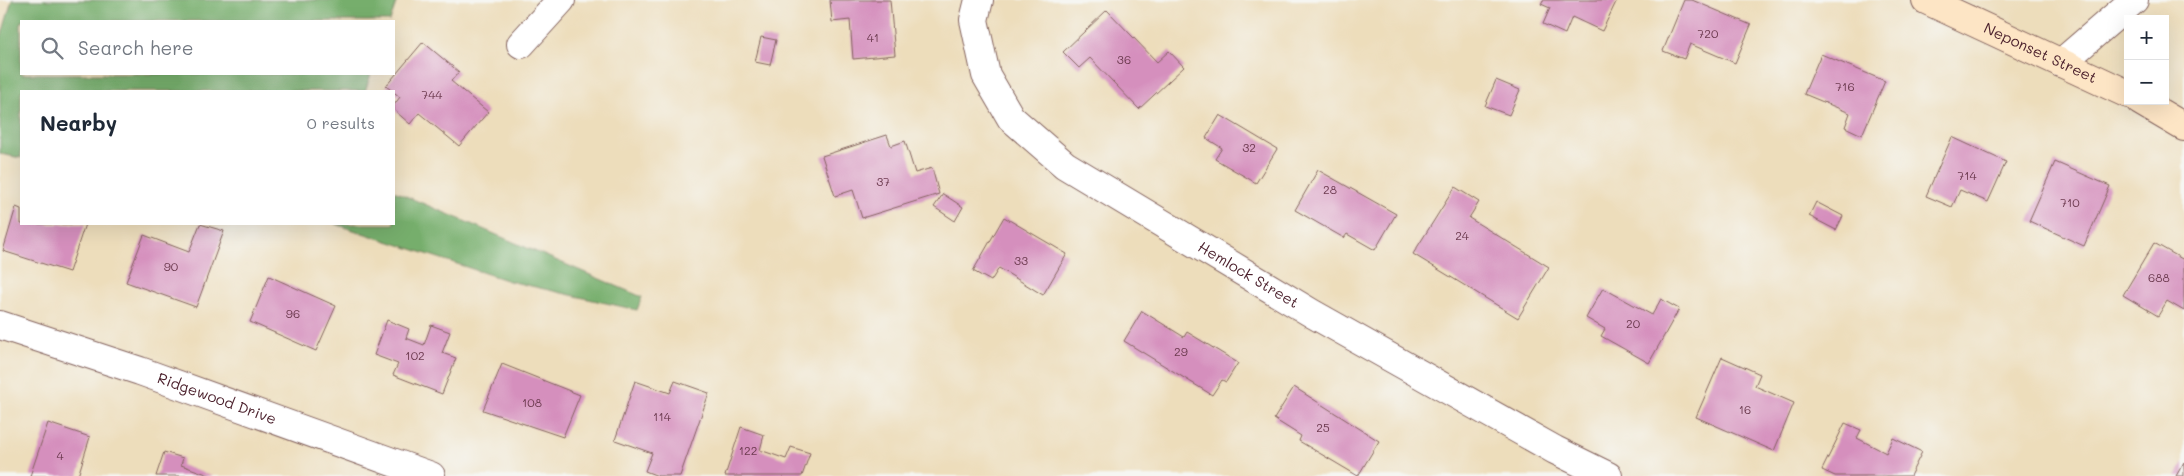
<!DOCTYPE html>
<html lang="en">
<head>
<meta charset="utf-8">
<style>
	:root { --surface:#fff; --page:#f6f6f7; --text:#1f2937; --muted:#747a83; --line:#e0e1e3 }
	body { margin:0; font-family:Mali,sans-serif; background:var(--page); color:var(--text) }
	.controls { position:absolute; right:15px; top:15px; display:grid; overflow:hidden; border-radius:0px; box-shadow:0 5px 20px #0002 }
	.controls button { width:45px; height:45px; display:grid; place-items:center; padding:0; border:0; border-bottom:1px solid var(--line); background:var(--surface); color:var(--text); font:25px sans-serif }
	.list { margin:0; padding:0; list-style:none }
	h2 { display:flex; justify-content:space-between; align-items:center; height:65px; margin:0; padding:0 20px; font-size:21px }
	h2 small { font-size:16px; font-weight:400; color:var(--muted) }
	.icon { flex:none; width:28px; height:28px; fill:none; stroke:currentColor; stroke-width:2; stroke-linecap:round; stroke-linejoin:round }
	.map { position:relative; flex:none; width:2184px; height:476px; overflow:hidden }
	.search { position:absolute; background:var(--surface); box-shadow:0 5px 20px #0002; left:20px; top:20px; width:375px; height:55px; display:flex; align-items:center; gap:12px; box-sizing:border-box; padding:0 18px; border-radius:0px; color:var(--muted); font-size:19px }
	.panel { position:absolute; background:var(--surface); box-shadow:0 5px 20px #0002; left:20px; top:90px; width:375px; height:135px; border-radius:0px }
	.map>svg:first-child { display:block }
	.forest { fill:#76ae6c; stroke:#60664c }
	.building { fill:#d58fbd }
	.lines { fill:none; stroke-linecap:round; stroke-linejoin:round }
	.street-casing { stroke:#83625d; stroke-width:30 }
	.secondary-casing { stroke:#83625d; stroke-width:30 }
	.street { stroke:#fff; stroke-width:28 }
	.secondary { stroke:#fde5c5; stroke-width:28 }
	.labels { text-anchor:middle; stroke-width:4; stroke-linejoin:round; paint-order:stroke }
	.number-label { font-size:12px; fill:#6d3b50 }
	.street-label { font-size:15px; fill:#4a1f2b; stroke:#f6f6f2 }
</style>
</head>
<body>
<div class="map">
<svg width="2184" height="476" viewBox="0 0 2184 476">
	<rect width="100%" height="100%" fill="#f6f6f2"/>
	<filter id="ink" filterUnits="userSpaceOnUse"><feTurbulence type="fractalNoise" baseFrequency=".02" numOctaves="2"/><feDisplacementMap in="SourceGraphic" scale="10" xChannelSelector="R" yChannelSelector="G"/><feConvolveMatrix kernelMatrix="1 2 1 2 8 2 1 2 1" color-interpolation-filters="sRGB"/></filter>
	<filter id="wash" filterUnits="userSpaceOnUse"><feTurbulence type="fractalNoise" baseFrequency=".0096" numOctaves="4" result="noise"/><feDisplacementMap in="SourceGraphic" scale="20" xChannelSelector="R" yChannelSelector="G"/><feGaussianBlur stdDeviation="1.12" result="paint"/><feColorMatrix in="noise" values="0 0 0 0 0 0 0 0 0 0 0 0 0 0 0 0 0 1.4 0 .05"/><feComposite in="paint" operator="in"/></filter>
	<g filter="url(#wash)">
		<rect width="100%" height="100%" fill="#edddbb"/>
		<!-- forest -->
		<path class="forest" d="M 12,0 L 397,0 L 390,21 L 21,21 L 21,74 L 371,74 L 365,91 L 21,91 L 21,158 L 0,154 L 0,41 Z
			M 394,191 L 642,297 L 637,310 L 509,281 L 335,224 L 394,224 Z"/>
		<g id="blocks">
			<!-- building -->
			<path class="building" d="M 830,0 L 890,0 L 895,55 L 853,59 L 850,20 L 832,22 Z
				M 1543,0 L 1617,0 L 1602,31 L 1572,17 L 1565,34 L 1543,24 L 1550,8 L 1541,4 Z
				M 1684,0 L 1692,0 L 1751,25 L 1735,63 L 1690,44 L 1684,59 L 1663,51 Z
				M 1107,10 L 1157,62 L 1169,51 L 1184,67 L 1139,109 L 1090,58 L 1079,68 L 1063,52 Z
				M 761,37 L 776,40 L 770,65 L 755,62 Z
				M 423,42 L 459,72 L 451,81 L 488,112 L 459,146 L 419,113 L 410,124 L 394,110 L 394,105 L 400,97 L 386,86 Z
				M 1821,54 L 1885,81 L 1862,135 L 1845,127 L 1850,113 L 1804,94 Z
				M 1496,80 L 1520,90 L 1509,115 L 1485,106 Z
				M 1220,115 L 1277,149 L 1256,183 L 1215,159 L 1222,148 L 1206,138 Z
				M 887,135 L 891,146 L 905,141 L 915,173 L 932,168 L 939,194 L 862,218 L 853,190 L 835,196 L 822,156 Z
				M 1952,137 L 2006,162 L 1988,202 L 1960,190 L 1952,207 L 1926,196 Z
				M 2055,162 L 2110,186 L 2084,246 L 2029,221 Z
				M 1318,170 L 1396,214 L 1375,250 L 1347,234 L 1344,238 L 1295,210 Z
				M 1455,187 L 1479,202 L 1469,218 L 1549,267 L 1518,318 L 1413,254 Z
				M 943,194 L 963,207 L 955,221 L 934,207 Z
				M 1816,202 L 1843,216 L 1836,230 L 1809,216 Z
				M 16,207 L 21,209 L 21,224 L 85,224 L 69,272 L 3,251 Z
				M 1004,217 L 1067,254 L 1043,295 L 999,268 L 991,281 L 973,271 Z
				M 200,224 L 224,231 L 196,307 L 126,282 L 144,235 L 189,252 Z
				M 2154,243 L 2184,260 L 2184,311 L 2167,301 L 2158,316 L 2123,295 Z
				M 269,276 L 336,306 L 316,351 L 250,322 Z
				M 1603,288 L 1652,315 L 1661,299 L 1679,309 L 1649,363 L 1601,336 L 1605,329 L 1586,318 Z
				M 1142,311 L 1184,337 L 1187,332 L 1238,363 L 1226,382 L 1222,380 L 1212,395 L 1124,341 Z
				M 387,320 L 409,329 L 406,338 L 424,345 L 431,325 L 450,332 L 442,353 L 456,358 L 442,394 L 393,375 L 398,364 L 374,355 Z
				M 1722,357 L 1760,374 L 1755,386 L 1794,403 L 1774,451 L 1696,417 Z
				M 502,364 L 580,395 L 563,437 L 483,410 Z
				M 635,381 L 670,393 L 675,381 L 709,393 L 680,476 L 658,476 L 645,471 L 652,453 L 615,440 Z
				M 1294,387 L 1379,441 L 1358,476 L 1299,441 L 1301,436 L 1274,419 Z
				M 48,423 L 90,437 L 78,476 L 30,476 Z
				M 1845,423 L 1861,430 L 1857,438 L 1886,453 L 1893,438 L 1922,452 L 1910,476 L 1835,476 L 1822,470 Z
				M 741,427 L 764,435 L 760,450 L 786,459 L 791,447 L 810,453 L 802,476 L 725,476 Z
				M 164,452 L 183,458 L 181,465 L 212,476 L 156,476 Z
				M 2184,462 L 2184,476 L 2176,476 Z"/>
		</g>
	</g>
	<g filter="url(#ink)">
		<use href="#blocks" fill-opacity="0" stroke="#83625d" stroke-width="1"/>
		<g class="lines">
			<defs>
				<g id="street">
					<path id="s1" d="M 979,0 L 974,20 L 986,75 L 1011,118 L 1065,165 L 1313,314 L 1555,450 L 1608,476"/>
					<path d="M 521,44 L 561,0"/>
					<path d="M 2061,63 L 2134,0"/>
					<path id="s2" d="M 0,325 L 140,371 L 431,476"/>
				</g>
				<g id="secondary">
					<path id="s3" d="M 1926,0 L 2128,94"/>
					<path d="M 2140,101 L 2184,127"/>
				</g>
			</defs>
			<!-- street casing -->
			<use href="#street" class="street-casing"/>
			<!-- secondary casing -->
			<use href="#secondary" class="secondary-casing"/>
			<!-- street -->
			<use href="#street" class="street"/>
			<!-- secondary -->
			<use href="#secondary" class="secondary"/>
		</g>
	</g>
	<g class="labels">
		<!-- number labels -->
		<g class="number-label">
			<text x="1708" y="38">720</text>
			<text x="873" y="42">41</text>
			<text x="1124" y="64">36</text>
			<text x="1845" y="91">716</text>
			<text x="432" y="99">744</text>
			<text x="1249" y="152">32</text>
			<text x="1967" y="180">714</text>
			<text x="883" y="186">37</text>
			<text x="1330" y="194">28</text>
			<text x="2070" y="207">710</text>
			<text x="1462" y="240">24</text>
			<text x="1021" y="265">33</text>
			<text x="171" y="271">90</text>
			<text x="2159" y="282">688</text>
			<text x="293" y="318">96</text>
			<text x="1633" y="328">20</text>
			<text x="1181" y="356">29</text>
			<text x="415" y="360">102</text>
			<text x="532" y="407">108</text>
			<text x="1745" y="414">16</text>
			<text x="662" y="421">114</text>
			<text x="1323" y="432">25</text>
			<text x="748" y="455">122</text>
			<text x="60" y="460">4</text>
		</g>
		<!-- street labels -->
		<g class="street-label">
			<text dy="5" stroke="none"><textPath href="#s3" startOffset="126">Neponset Street</textPath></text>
			<text dy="5" stroke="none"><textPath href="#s1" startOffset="412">Hemlock Street</textPath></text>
			<text dy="5" stroke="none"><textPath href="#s2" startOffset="229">Ridgewood Drive</textPath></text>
		</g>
	</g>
</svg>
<div class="controls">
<button>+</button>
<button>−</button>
</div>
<div class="search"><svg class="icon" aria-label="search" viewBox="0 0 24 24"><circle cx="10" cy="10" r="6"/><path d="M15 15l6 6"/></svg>Search here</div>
<section class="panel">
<h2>Nearby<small>0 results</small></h2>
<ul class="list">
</ul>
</section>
</div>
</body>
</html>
